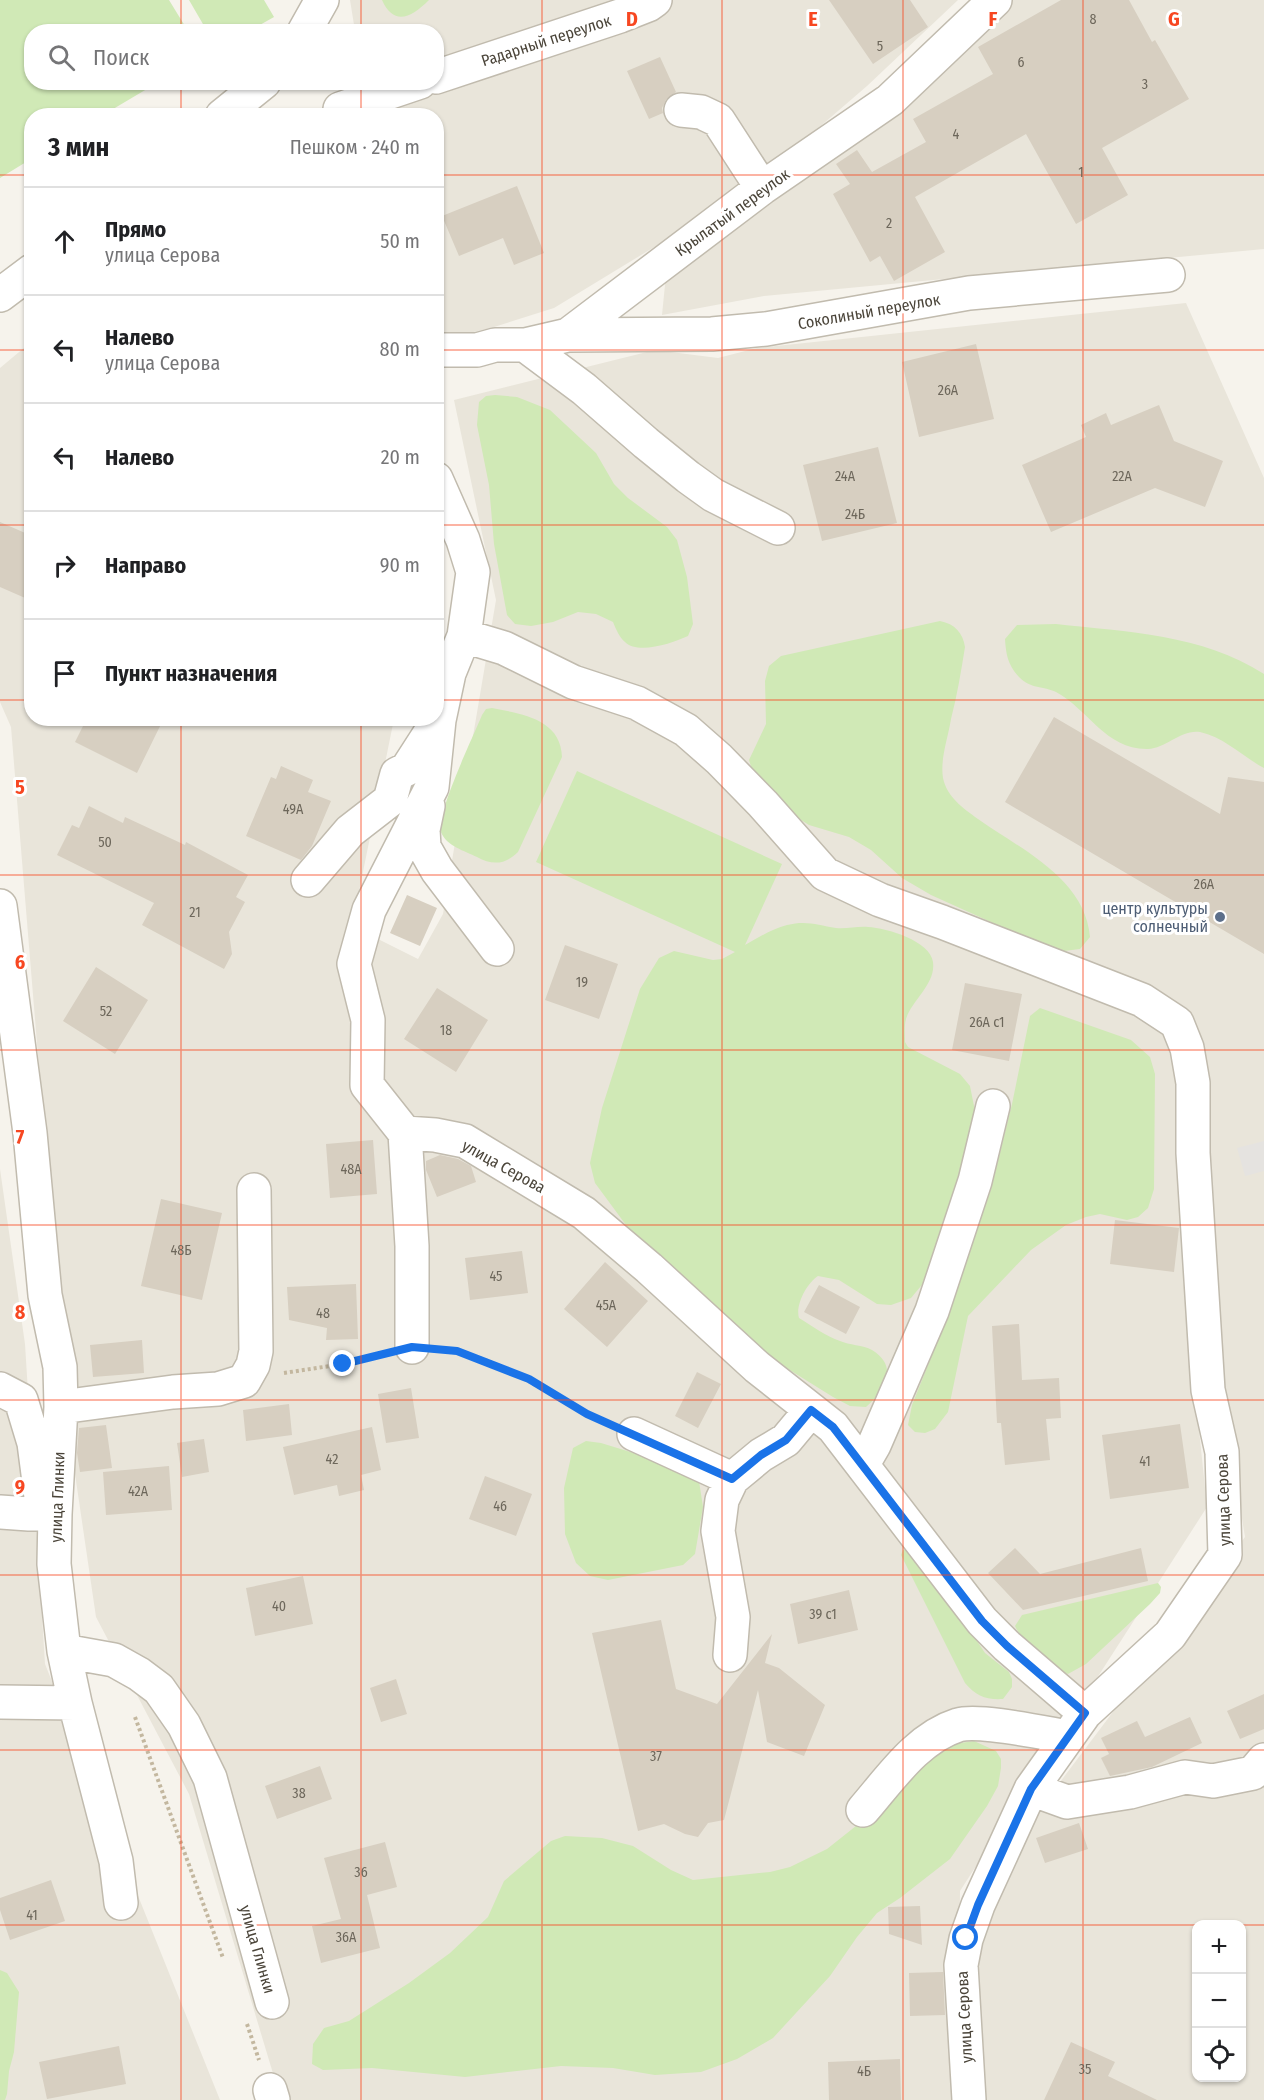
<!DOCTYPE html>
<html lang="ru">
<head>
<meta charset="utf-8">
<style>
	:root { --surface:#fff; --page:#f2f2f2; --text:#202124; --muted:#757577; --line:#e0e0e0 }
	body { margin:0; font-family:"Fira Sans Condensed",sans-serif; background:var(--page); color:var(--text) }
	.controls { position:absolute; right:18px; bottom:18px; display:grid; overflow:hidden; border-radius:12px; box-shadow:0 2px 4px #0004 }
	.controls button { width:54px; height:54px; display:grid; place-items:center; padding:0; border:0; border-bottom:2px solid var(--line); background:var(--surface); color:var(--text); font:30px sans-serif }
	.stop { position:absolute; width:18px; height:18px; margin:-14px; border:4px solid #1a73e8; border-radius:50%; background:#fff }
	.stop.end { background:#1a73e8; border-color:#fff; box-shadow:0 2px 6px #0008 }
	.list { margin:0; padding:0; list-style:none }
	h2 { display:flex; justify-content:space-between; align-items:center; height:78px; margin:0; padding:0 24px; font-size:26px }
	h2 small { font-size:20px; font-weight:400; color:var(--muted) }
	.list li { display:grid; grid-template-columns:39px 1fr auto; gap:18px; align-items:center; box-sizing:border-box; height:108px; padding:0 24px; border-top:2px solid var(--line) }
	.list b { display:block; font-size:22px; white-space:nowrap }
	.list p { margin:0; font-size:20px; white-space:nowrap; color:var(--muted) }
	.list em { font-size:20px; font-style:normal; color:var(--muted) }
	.icon { flex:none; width:33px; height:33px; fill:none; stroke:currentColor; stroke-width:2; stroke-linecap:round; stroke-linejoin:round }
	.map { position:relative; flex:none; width:1264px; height:2100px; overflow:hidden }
	.search { position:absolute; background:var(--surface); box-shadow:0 2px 4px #0004; left:24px; top:24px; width:420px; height:66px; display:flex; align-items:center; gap:15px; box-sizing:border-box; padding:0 21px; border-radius:24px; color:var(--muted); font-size:22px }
	.panel { position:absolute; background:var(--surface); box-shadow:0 2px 4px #0004; left:24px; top:108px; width:420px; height:618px; border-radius:24px }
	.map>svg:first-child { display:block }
	.residential { fill:#e9e5da; fill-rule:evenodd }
	.green { fill:#d0e9b6 }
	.parking { fill:#e5e3e0 }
	.building { fill:#d7cfc1 }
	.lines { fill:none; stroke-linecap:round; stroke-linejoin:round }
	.minor-casing { stroke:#c1bbae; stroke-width:36 }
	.path { stroke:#c3b79f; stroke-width:4; stroke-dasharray:3 3; stroke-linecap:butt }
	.minor { stroke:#fff; stroke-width:33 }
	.route { stroke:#1a73e8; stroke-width:8 }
	.grid { fill:none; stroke:#f74721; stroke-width:1.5; stroke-opacity:0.55 }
	.service-dot { fill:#5c6f8a; stroke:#fff; stroke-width:2 }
	.labels { text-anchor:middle; stroke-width:6; stroke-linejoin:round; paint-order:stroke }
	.number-label { font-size:14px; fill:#6d675b }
	.street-label { font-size:16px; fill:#4a4439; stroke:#fff }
	.service-label { font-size:16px; fill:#4e5e75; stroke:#fff; text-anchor:end }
	.grid-label { font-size:20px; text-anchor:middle; font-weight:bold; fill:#f74721; stroke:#fff; stroke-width:6; stroke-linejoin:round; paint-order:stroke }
</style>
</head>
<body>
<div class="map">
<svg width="1264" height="2100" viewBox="0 0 1264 2100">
	<rect width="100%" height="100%" fill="#f6f3ec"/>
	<!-- residential -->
	<path class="residential" d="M 350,0 L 619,0 L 437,61 L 436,32 L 355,31 Z
		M 669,0 L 958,0 L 867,86 L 743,193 L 554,308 L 494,327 L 437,341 L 436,116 L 373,116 L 447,82 Z
		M 998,0 L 1264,0 L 1264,249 L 764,296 L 662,315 L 666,275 Z
		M 1186,303 L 1264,478 L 1264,2100 L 985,2100 L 974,1896 L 1245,1537 L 1202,1273 L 1183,1275 L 1207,1507 L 960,1891 L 958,2100 L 281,2100 L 189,1794 L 96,1617 L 69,1433 L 11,727 L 0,702 L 0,368 L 31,342 L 32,718 L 394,719 L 352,926 L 418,959 L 443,914 L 496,600 L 454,400 L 655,350 L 718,358 L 757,348 ZM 1196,1924 L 1242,1924 L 1242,2078 L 1196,2078 Z
		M 0,1169 L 25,1344 L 45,1664 L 220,2100 L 0,2100 Z"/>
	<!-- green -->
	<path class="green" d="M 0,0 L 169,0 L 188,31 L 32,32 L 32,82 L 157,83 L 103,115 L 32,116 L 31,159 L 0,178 Z
		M 189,0 L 264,0 L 274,17 L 249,31 L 207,31 Z
		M 382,0 L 429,0 C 412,17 394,27 382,0 Z
		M 495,395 L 517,397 L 550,410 L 596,453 L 614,484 L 628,498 L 667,527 L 677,540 L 687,577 L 693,624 L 688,636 C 673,643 638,655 625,642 C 619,637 616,629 613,622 L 596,614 L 578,612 L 553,622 L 531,626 L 515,624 L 507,615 L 494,544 L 489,485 L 477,425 L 479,402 L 486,396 Z
		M 940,621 C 955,624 963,633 965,647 C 961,672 957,696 951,719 C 948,738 940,759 943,778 C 947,797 963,808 978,819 C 1020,849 1085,878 1090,937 L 1080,949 L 1064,951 L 1042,945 L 931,895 L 902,878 L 871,850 L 849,837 L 809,825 L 790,813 L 753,773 L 749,760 L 766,724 L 765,681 L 769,666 L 781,656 Z
		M 1056,624 C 1127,632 1202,634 1264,674 L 1264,768 C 1243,757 1224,737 1200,732 C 1182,729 1166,748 1148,749 C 1106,750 1089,710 1056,692 C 1044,686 1030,689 1019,677 C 1008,665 1006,655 1005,639 L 1017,625 Z
		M 492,708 C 522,714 561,719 562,757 L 518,852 C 506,864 493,866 477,857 C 465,851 446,846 441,832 C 435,816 474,735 482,715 L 486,709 Z
		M 577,771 L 782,864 L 745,945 C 759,937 772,929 787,925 C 806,920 818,925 836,928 C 847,929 858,926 868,927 C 887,928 930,941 933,962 C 936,984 912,1000 906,1019 C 904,1026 905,1035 905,1042 L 908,1047 L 960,1074 L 970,1086 L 975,1111 L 960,1177 L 926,1280 L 911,1298 L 891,1305 L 877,1304 L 839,1280 L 818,1276 C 807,1283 795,1305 799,1318 C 812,1326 826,1336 840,1341 C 849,1345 863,1345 872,1350 C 900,1367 884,1391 866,1407 L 850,1406 L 833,1397 L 748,1344 L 698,1300 L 626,1225 L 595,1183 L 590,1163 L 602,1108 L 640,989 L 659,958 L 674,951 L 713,960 L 722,959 L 735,952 L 536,862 Z
		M 1040,1008 L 1131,1040 L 1150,1057 L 1155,1074 L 1154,1189 L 1148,1208 L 1138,1217 L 1127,1220 L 1100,1214 L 1086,1217 L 1066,1225 L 1031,1250 L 968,1316 L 948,1412 L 935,1429 L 925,1433 L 915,1432 L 908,1425 L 912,1405 L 948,1315 L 991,1189 L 1012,1104 L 1030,1016 Z
		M 586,1441 L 601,1443 L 637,1454 L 699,1481 L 703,1507 L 695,1554 L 683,1565 L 608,1580 L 590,1576 L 576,1563 L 565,1534 L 564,1488 L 573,1448 Z
		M 903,1550 L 909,1550 L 927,1566 L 985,1653 L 1009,1672 L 1012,1679 L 1012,1687 L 1003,1699 C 986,1700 976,1696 965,1683 L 901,1555 Z
		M 1158,1583 L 1161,1587 L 1160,1593 L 1150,1604 L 1086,1664 L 1068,1674 C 1045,1664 1026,1649 1015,1626 L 1022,1615 Z
		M 974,1741 L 996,1751 L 1001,1759 L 1001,1768 L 998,1786 L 987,1806 L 950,1859 L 900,1898 L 877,1913 L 857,1937 L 830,1976 L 773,2038 L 737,2059 L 701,2072 L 655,2075 L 613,2068 L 561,2066 L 465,2077 L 372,2068 L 323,2070 L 312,2064 L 313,2044 L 324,2028 L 349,2021 L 409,1983 L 450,1953 L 488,1917 L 504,1881 L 551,1841 L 565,1836 L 602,1838 L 633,1846 L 671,1870 L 693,1880 L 770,1872 L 790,1867 L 827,1849 L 861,1822 L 947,1745 Z
		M 0,1970 L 7,1973 L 19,1992 L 14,2052 L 9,2071 L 7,2094 L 5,2100 L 0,2100 Z"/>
	<!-- parking -->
	<path class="parking" d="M 1264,1141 L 1264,1171 L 1245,1176 L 1237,1148 Z"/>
	<!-- building -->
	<path class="building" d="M 829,0 L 910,0 L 928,27 L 873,64 Z
		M 1061,0 L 1129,0 L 1152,42 L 1155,40 L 1189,99 L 1102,148 L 1128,195 L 1076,224 L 1026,134 L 915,197 L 945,252 L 894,281 L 880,256 L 870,262 L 833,194 L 850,184 L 836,164 L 857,150 L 872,172 L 926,142 L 913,119 L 993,74 L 978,47 Z
		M 660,57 L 676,92 L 666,100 L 662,108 L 663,113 L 649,119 L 627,71 Z
		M 517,186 L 544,253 L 514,265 L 503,238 L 459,256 L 442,216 Z
		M 976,344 L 994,419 L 919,437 L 902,362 Z
		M 1159,405 L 1174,441 L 1223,461 L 1205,507 L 1155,488 L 1051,532 L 1022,465 L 1086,437 L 1081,425 L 1106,413 L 1111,425 Z
		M 878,447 L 897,523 L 822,541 L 803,465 Z
		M 0,522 L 32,536 L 32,601 L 0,587 Z
		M 1054,717 L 1220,814 L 1228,777 L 1264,782 L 1264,954 L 1005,802 Z
		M 87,718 L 164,718 L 137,773 L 75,742 Z
		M 281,766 L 313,780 L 308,792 L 331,801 L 312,846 L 301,860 L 246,836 L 271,777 L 276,779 Z
		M 89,806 L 123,823 L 125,817 L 185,845 L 186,842 L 248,875 L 236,897 L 245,902 L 229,932 L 232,954 L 224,969 L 142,925 L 154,903 L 57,855 L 72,825 L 79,828 Z
		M 407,895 L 437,908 L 420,946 L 390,933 Z
		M 565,945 L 618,964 L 599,1019 L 545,1000 Z
		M 96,967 L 148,1000 L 115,1054 L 63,1021 Z
		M 965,983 L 1022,994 L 1009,1061 L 952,1050 Z
		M 437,988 L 488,1020 L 456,1072 L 404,1039 Z
		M 373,1140 L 377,1194 L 330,1198 L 326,1144 Z
		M 440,1155 L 458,1159 L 471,1166 L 476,1182 L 437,1197 L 426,1170 L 426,1161 Z
		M 161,1199 L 222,1213 L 202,1300 L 141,1286 Z
		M 1115,1220 L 1179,1228 L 1174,1272 L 1110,1264 Z
		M 522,1251 L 528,1293 L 470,1300 L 465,1258 Z
		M 605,1262 L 648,1301 L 607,1347 L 564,1309 Z
		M 356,1284 L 358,1339 L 326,1340 L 327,1328 L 289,1320 L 287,1287 Z
		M 819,1285 L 860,1307 L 846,1334 L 804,1312 Z
		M 1019,1324 L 1022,1380 L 1059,1378 L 1061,1418 L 1046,1419 L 1050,1460 L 1005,1465 L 1001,1423 L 997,1423 L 992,1326 Z
		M 142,1340 L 144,1373 L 93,1377 L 90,1345 Z
		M 697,1372 L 721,1384 L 698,1428 L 675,1416 Z
		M 411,1388 L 419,1438 L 386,1443 L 378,1394 Z
		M 289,1404 L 292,1435 L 246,1441 L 243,1410 Z
		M 1180,1424 L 1189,1488 L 1110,1499 L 1102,1435 Z
		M 106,1425 L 112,1468 L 80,1472 L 77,1453 L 79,1428 Z
		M 372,1427 L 381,1470 L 361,1475 L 364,1490 L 339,1496 L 337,1485 L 294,1495 L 283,1447 Z
		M 204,1439 L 209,1472 L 182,1477 L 177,1443 Z
		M 169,1466 L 172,1510 L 106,1515 L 103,1472 Z
		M 485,1476 L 532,1494 L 516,1536 L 469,1519 Z
		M 1015,1548 L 1040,1574 L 1141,1548 L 1148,1581 L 1023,1610 L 988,1573 Z
		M 303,1576 L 313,1624 L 255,1636 L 246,1588 Z
		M 849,1590 L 858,1630 L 798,1644 L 790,1604 Z
		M 661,1620 L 676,1689 L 717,1704 L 772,1634 L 765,1663 L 779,1668 L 825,1705 L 804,1756 L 767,1742 L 758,1690 L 724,1820 L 708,1823 L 698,1837 L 685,1834 L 664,1824 L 638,1831 L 592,1633 Z
		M 396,1679 L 407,1714 L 381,1722 L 370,1688 Z
		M 1264,1694 L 1264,1729 L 1240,1739 L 1227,1711 Z
		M 1190,1717 L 1202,1743 L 1152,1767 L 1110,1776 L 1101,1758 L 1109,1754 L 1101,1738 L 1137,1721 L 1145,1737 Z
		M 320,1766 L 332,1799 L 277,1819 L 265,1786 Z
		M 1079,1823 L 1088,1849 L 1045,1863 L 1036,1838 Z
		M 385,1842 L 397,1887 L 367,1895 L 380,1948 L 321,1963 L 312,1926 L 341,1919 L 324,1858 Z
		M 51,1880 L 65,1921 L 10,1940 L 0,1910 L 0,1898 Z
		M 920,1906 L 922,1945 L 889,1934 L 888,1907 Z
		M 943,1972 L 945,2015 L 910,2016 L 909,1973 Z
		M 1071,2042 L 1115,2062 L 1108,2076 L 1157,2100 L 1044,2100 Z
		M 119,2046 L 126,2084 L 47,2099 L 39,2062 Z
		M 900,2059 L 901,2100 L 829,2100 L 828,2062 Z"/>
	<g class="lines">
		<defs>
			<path id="minor" d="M 304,32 L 322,0
				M 436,77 L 620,16 L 648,5 L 655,0
				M 340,109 L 420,82
				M 681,110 L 701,112 L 718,120 L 762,188
				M 222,116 L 264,82
				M 0,295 L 32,271
				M 568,335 L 712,334 L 766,329 L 969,293 L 1168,275
				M 525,345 L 584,389 L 646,443 L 688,477 L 713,495 L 778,528
				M 436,350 L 477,350 L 495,345 L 525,345 L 568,335 L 762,188 L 890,100 L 995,0
				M 436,479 L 463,540 L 473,572 L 464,636 L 449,673 L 439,720 L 432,787 L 369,910 L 354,964 L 368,1020 L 367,1085 L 405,1133 L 435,1135 L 465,1141 L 584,1213 L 649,1268 L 757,1367 L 833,1427 L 982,1621 L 1007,1646 L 1085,1713
				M 464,636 L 504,648 L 573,682 L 637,703 L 686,730 L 719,759 L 763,804 L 825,874 L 880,900 L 942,922 L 1142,1000 L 1177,1023 L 1187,1048 L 1193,1083 L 1193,1153 L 1208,1390 L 1222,1452 L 1225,1555 L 1170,1635 L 1085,1713 L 1031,1789 L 978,1905 L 966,1939 L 961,1965 L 969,2100
				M 428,806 L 423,830 L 424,847 L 437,870 L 497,949
				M 308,880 L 350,831 L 390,800 L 397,774 L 407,769 L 436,724
				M 0,906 L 30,1133 L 45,1295 L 60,1367 L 61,1407 L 55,1514 L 54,1564 L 64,1651 L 75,1703 L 0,1702
				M 405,1133 L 412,1246 L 412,1347
				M 0,1389 L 21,1400 L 34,1443 L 41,1497
				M 61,1407 L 173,1392 L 218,1389 L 244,1381 L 253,1365 L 256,1351 L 254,1190
				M 634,1434 L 732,1479
				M 863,1464 L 874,1445 L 932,1311 L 975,1181 L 993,1106
				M 0,1512 L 29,1514 L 43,1514
				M 64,1651 L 114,1660 L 139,1674 L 159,1689 L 184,1725 L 210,1778 L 272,2002
				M 730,1655 L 733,1617 L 718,1531 L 722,1500 L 732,1479 L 761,1455 L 786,1440 L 811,1410
				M 75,1703 L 116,1861 L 121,1903
				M 1031,1789 L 1067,1802 L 1130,1792 L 1185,1777 L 1213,1781 L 1253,1773 L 1264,1760
				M 863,1810 C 890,1779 917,1738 958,1725 C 979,1719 1044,1733 1068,1737
				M 270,2090 L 273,2100"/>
		</defs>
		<!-- minor casing -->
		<use href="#minor" class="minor-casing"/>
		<!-- path -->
		<path class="path" d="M 444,1349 C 505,1358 551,1399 606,1422
			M 284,1373 L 343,1364 L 380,1354
			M 135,1717 L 223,1958
			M 247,2024 L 259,2060"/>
		<!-- minor -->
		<use href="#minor" class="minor"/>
	</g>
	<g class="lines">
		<!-- route -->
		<path class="route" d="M 343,1364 L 412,1347 L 457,1351 L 529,1379 L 587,1414 L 732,1479 L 761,1455 L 786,1440 L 811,1410 L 833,1427 L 982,1621 L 1007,1646 L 1085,1713 L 1031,1789 L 978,1905 L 966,1938"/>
	</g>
	<!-- grid -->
	<path class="grid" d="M 181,0 L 181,32M 361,0 L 361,32M 542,0 L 542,2100M 722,0 L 722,2100M 903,0 L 903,2100M 1083,0 L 1083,2100M 181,82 L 181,116M 361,82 L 361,116M 0,175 L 32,175M 436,175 L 1264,175M 0,350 L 32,350M 436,350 L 1264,350M 0,525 L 32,525M 436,525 L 1264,525M 0,700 L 32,700M 436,700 L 1264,700M 181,718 L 181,2100M 361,718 L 361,2100M 0,875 L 1264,875M 0,1050 L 1264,1050M 0,1225 L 1264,1225M 0,1400 L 1264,1400M 0,1575 L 1264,1575M 0,1750 L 1264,1750M 0,1925 L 1196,1925M 1242,1925 L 1264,1925"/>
	<!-- markers -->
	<circle class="service-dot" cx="1220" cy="917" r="6"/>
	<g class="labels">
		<!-- number labels -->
		<g class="number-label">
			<text x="1093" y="24">8</text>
			<text x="880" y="51">5</text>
			<text x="1021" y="67">6</text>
			<text x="1145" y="89">3</text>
			<text x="956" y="139">4</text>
			<text x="1081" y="177">1</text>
			<text x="889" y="228">2</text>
			<text x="948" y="395">26А</text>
			<text x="845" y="481">24А</text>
			<text x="1122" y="481">22А</text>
			<text x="855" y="519">24Б</text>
			<text x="293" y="814">49А</text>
			<text x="105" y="847">50</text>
			<text x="1204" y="889">26А</text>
			<text x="195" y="917">21</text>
			<text x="582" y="987">19</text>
			<text x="106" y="1016">52</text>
			<text x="987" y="1027">26А с1</text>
			<text x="446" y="1035">18</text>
			<text x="351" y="1174">48А</text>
			<text x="181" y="1255">48Б</text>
			<text x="496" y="1281">45</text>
			<text x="606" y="1310">45А</text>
			<text x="323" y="1318">48</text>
			<text x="332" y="1464">42</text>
			<text x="1145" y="1466">41</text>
			<text x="138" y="1496">42А</text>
			<text x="500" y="1511">46</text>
			<text x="279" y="1611">40</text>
			<text x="823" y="1619">39 с1</text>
			<text x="656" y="1761">37</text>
			<text x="299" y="1798">38</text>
			<text x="361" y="1877">36</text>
			<text x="32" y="1920">41</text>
			<text x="346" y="1942">36А</text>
			<text x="1085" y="2074">35</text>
			<text x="864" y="2076">4Б</text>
		</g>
		<!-- street labels -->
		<g class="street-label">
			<text transform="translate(546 40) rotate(-18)" y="6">Радарный переулок</text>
			<text transform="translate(732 212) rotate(-36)" y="6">Крылатый переулок</text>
			<text transform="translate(869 311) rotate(-10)" y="6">Соколиный переулок</text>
			<text transform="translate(504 1166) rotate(29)" y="6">улица Серова</text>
			<text transform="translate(57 1497) rotate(-88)" y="6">улица Глинки</text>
			<text transform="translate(1223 1500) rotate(-92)" y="6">улица Серова</text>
			<text transform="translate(258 1949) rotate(74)" y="6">улица Глинки</text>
			<text transform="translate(964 2017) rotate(-93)" y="6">улица Серова</text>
		</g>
		<!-- service labels -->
		<g class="service-label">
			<text x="1208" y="914">центр культуры<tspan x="1208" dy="18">солнечный</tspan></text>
		</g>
	</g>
	<g class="grid-label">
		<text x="632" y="26">D</text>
		<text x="813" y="26">E</text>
		<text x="993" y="26">F</text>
		<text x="1174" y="26">G</text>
		<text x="20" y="794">5</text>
		<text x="20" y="969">6</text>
		<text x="20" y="1144">7</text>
		<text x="20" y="1319">8</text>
		<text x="20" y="1494">9</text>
	</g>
</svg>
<div class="controls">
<button>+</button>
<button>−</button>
<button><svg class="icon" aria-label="locate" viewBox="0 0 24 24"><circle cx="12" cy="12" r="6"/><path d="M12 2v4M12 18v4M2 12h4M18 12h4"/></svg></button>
</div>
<div class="stop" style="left:966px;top:1938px"></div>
<div class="stop end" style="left:343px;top:1364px"></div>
<div class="search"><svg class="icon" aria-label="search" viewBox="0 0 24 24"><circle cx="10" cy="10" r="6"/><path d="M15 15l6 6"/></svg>Поиск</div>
<section class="panel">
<h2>3 мин<small>Пешком · 240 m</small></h2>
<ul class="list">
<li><svg class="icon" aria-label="ahead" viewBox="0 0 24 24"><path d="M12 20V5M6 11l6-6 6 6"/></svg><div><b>Прямо</b><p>улица Серова</p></div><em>50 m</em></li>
<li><svg class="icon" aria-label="left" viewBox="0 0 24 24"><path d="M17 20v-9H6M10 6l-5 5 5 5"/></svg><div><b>Налево</b><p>улица Серова</p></div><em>80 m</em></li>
<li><svg class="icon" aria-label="left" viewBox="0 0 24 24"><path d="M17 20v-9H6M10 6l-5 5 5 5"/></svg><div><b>Налево</b></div><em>20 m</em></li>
<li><svg class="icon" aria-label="right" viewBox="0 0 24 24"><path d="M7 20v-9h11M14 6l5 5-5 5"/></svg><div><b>Направо</b></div><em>90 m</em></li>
<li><svg class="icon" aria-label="arrive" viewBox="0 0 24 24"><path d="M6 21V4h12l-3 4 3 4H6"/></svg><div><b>Пункт назначения</b></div></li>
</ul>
</section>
</div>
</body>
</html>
